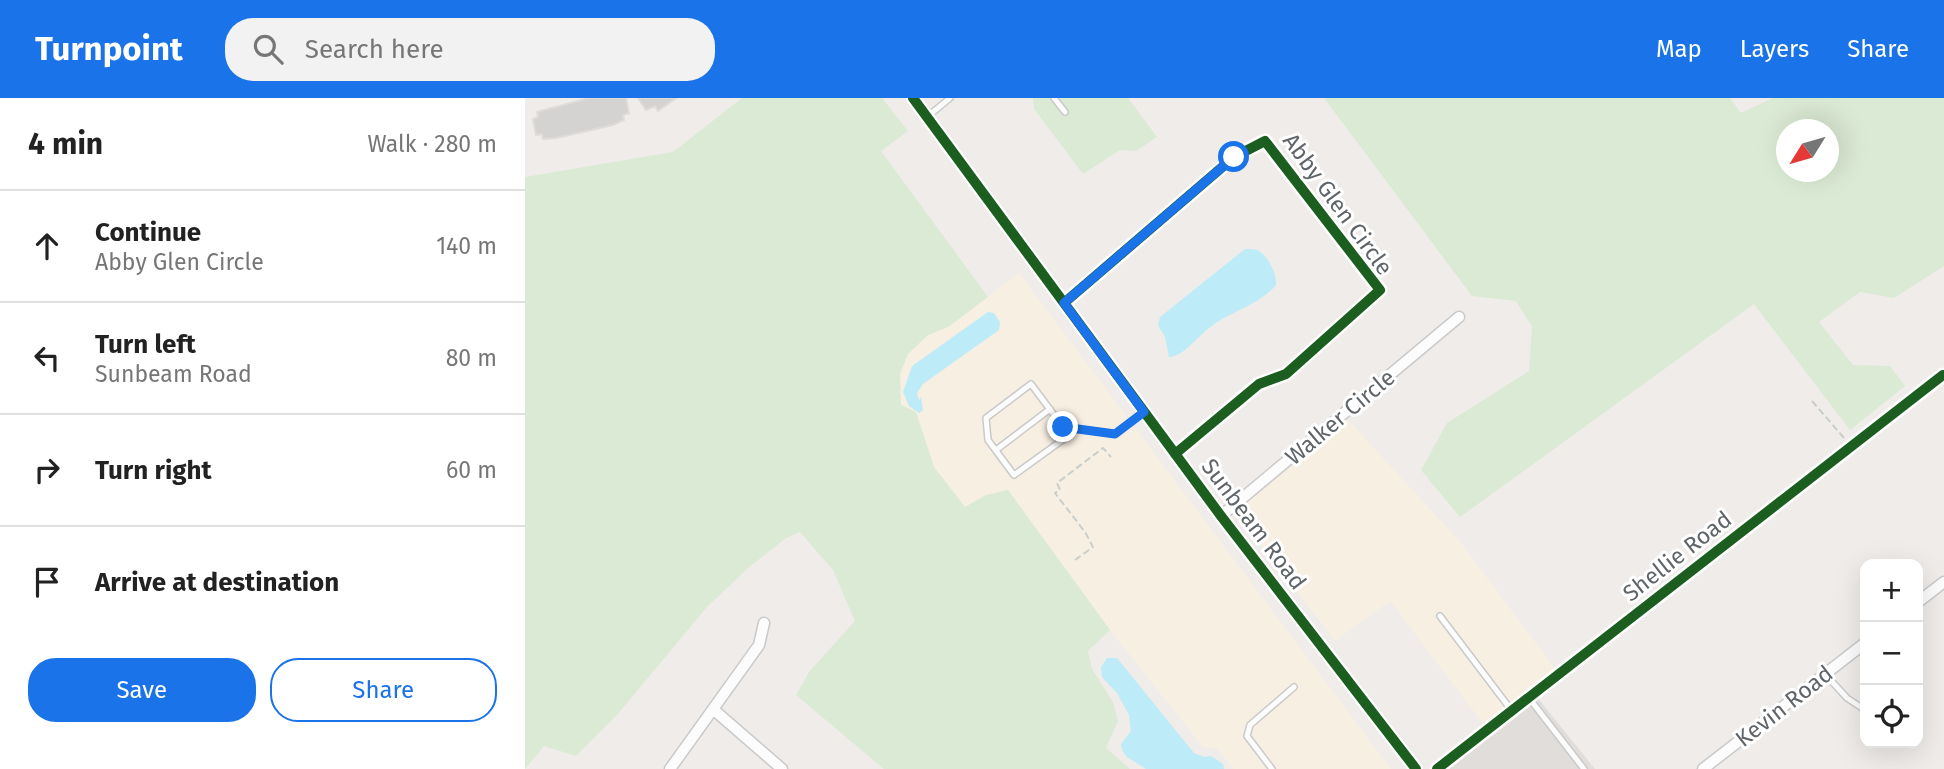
<!DOCTYPE html>
<html lang="en">
<head>
<meta charset="utf-8">
<style>
	:root { --surface:#fff; --page:#f2f2f2; --text:#222; --muted:#767676; --line:#e0e0e0; --accent:#1a73e8 }
	body { margin:0; font-family:"Fira Sans",sans-serif; background:var(--page); color:var(--text) }
	.controls { position:absolute; right:21px; bottom:21px; display:grid; overflow:hidden; border-radius:14px; box-shadow:0 7px 28px #0002 }
	.controls button { width:63px; height:63px; display:grid; place-items:center; padding:0; border:0; border-bottom:2px solid var(--line); background:var(--surface); color:var(--text); font:35px sans-serif }
	.compass { position:absolute; left:1251px; top:21px; width:63px; height:63px; border-radius:50%; background:var(--surface); box-shadow:0 7px 28px #0002; rotate:233deg }
	.stop { position:absolute; width:21px; height:21px; margin:-16px; border:5px solid #1a73e8; border-radius:50%; background:#fff }
	.stop.end { background:#1a73e8; border-color:#fff; box-shadow:0 2px 7px #0008 }
	.list { margin:0; padding:0; list-style:none }
	h2 { display:flex; justify-content:space-between; align-items:center; height:91px; margin:0; padding:0 28px; font-size:30px }
	h2 small { font-size:23px; font-weight:400; color:var(--muted) }
	.list li { display:grid; grid-template-columns:46px 1fr auto; gap:21px; align-items:center; box-sizing:border-box; height:112px; padding:0 28px; border-top:2px solid var(--line) }
	.list b { display:block; font-size:26px; white-space:nowrap }
	.list p { margin:0; font-size:23px; white-space:nowrap; color:var(--muted) }
	.list em { font-size:23px; font-style:normal; color:var(--muted) }
	.actions { display:flex; gap:14px; padding:21px 28px }
	.actions a { flex:1; padding:16px 0; border:2px solid var(--accent); border-radius:28px; text-align:center; font-size:24px; color:var(--accent) }
	.actions .main { background:var(--accent); color:#fff }
	.icon { flex:none; width:38px; height:38px; fill:none; stroke:currentColor; stroke-width:2; stroke-linecap:round; stroke-linejoin:round }
	.map { position:relative; flex:none; width:1419px; height:671px; overflow:hidden }
	header { display:flex; align-items:center; gap:42px; box-sizing:border-box; height:98px; padding:0 35px; background:var(--accent); color:#fff }
	header strong { font-size:33px }
	nav { display:flex; gap:38px; margin-inline-start:auto; font-size:24px }
	.search { width:490px; height:63px; background:var(--page); display:flex; align-items:center; gap:18px; box-sizing:border-box; padding:0 24px; border-radius:28px; color:var(--muted); font-size:26px }
	main { display:flex }
	aside { flex:1; background:var(--surface) }
	.map>svg:first-child { display:block }
	.commercial { fill:#f8efe3 }
	.industrial { fill:#e0ddda }
	.green { fill:#dbead4; fill-rule:evenodd }
	.water { fill:#beebf8 }
	.building { fill:#d5d3d2; stroke:#dedcd8; stroke-width:2 }
	.lines { fill:none; stroke-linecap:round; stroke-linejoin:round }
	.service-casing { stroke:#cacaca; stroke-width:8 }
	.minor-casing { stroke:#cacaca; stroke-width:13 }
	.tertiary-casing { stroke:#cacaca; stroke-width:15 }
	.path { stroke:#c8ceca; stroke-width:2; stroke-dasharray:7 3.5; stroke-linecap:butt }
	.service { stroke:#fdfcfc; stroke-width:5 }
	.minor { stroke:#fdfcfc; stroke-width:10 }
	.tertiary { stroke:#fdfcfc; stroke-width:12 }
	.cycleway-casing { stroke:#fff; stroke-width:15 }
	.cycleway { stroke:#1b5e20; stroke-width:10 }
	.route { stroke:#1a73e8; stroke-width:9 }
	.labels { text-anchor:middle; stroke-width:6; stroke-linejoin:round; paint-order:stroke }
	.street-label { font-size:23px; fill:#5e6468; stroke:#fff }
</style>
</head>
<body>
<header>
<strong>Turnpoint</strong>
<div class="search"><svg class="icon" aria-label="search" viewBox="0 0 24 24"><circle cx="10" cy="10" r="6"/><path d="M15 15l6 6"/></svg>Search here</div>
<nav><a>Map</a><a>Layers</a><a>Share</a></nav>
</header>
<main>
<aside>
<h2>4 min<small>Walk · 280 m</small></h2>
<ul class="list">
<li><svg class="icon" aria-label="ahead" viewBox="0 0 24 24"><path d="M12 20V5M6 11l6-6 6 6"/></svg><div><b>Continue</b><p>Abby Glen Circle</p></div><em>140 m</em></li>
<li><svg class="icon" aria-label="left" viewBox="0 0 24 24"><path d="M17 20v-9H6M10 6l-5 5 5 5"/></svg><div><b>Turn left</b><p>Sunbeam Road</p></div><em>80 m</em></li>
<li><svg class="icon" aria-label="right" viewBox="0 0 24 24"><path d="M7 20v-9h11M14 6l5 5-5 5"/></svg><div><b>Turn right</b></div><em>60 m</em></li>
<li><svg class="icon" aria-label="arrive" viewBox="0 0 24 24"><path d="M6 21V4h12l-3 4 3 4H6"/></svg><div><b>Arrive at destination</b></div></li>
</ul>
<div class="actions"><a class="main">Save</a><a>Share</a></div>
</aside>
<div class="map">
<svg width="1419" height="671" viewBox="0 0 1419 671">
	<rect width="100%" height="100%" fill="#efece9"/>
	<!-- commercial -->
	<path class="commercial" d="M 494,175 L 866,671 L 708,671 L 692,650 L 678,649 L 585,532 L 483,392 L 461,397 L 440,409 L 409,369 L 391,314 L 376,307 L 375,276 L 383,256 L 403,237 L 423,229 Z
		M 814,312 L 936,445 L 1031,572 L 960,628 L 865,503 L 810,543 L 704,404 Z"/>
	<!-- industrial -->
	<path class="industrial" d="M 1007,593 L 1070,671 L 910,671 L 907,667 Z"/>
	<!-- green -->
	<path class="green" d="M 217,0 L 357,0 L 383,33 L 356,53 L 463,199 L 423,229 L 403,237 L 383,256 L 375,276 L 376,307 L 391,314 L 409,369 L 440,409 L 461,397 L 483,392 L 585,532 L 563,553 L 567,571 L 588,604 L 593,623 L 581,650 L 605,671 L 359,671 L 271,597 L 284,574 L 330,523 L 308,472 L 275,434 L 261,440 L 223,470 L 182,509 L 92,617 L 51,658 L 19,648 L 0,671 L 0,79 L 148,54 Z
		M 508,0 L 603,0 L 632,39 L 611,53 L 595,52 L 558,76 L 509,11 Z
		M 799,0 L 1205,0 L 1216,15 L 1248,0 L 1419,0 L 1419,168 L 1369,200 L 1335,194 L 1294,224 L 1328,267 L 1365,268 L 1380,288 L 1325,332 L 1229,206 L 935,419 L 896,372 L 922,325 L 1004,273 L 1007,229 L 991,203 L 947,198 ZM 1262,32 L 1304,32 L 1304,74 L 1262,74 Z"/>
	<!-- water -->
	<path class="water" d="M 720,151 C 722,151 730,151 732,152 C 743,157 752,176 751,187 C 733,208 705,213 684,230 C 673,238 658,259 644,259 L 640,239 L 633,227 L 635,219 Z
		M 463,214 L 469,215 L 475,224 L 474,232 L 398,286 L 392,295 L 394,302 L 396,299 L 398,312 L 394,315 L 384,308 L 378,294 L 387,268 Z
		M 582,560 L 592,560 L 669,655 L 679,659 L 686,658 L 698,666 L 699,671 L 621,671 L 602,659 L 597,652 L 596,646 L 606,633 L 604,617 L 592,595 L 577,579 L 576,569 Z"/>
	<!-- building -->
	<path class="building" d="M 64,0 L 101,0 L 104,15 L 98,17 L 99,22 L 88,27 L 31,40 L 18,41 L 17,36 L 11,37 L 8,21 L 13,19 L 12,14 Z
		M 113,0 L 151,0 L 133,13 L 130,8 L 121,12 Z"/>
	<g class="lines">
		<defs>
			<path id="service" d="M 529,0 L 540,14
				M 402,19 L 425,0
				M 538,329 L 543,338 L 489,377 L 463,342 L 461,320 L 506,286 L 538,329 L 590,336 L 619,314
				M 471,352 L 525,311
				M 915,518 L 987,613
				M 1300,576 L 1322,600 L 1340,612
				M 1004,600 L 1059,671
				M 747,671 L 722,638 L 725,627 L 769,589"/>
			<path id="minor" d="M 539,205 L 709,59 L 740,43 L 855,192 L 761,276 L 734,286 L 650,356
				M 696,418 L 934,219
				M 1393,504 L 1419,484
				M 189,612 L 257,671
				M 145,671 L 234,547 L 239,525
				M 912,671 L 1418,277
				M 1178,671 L 1340,545"/>
			<path id="tertiary" d="M 388,0 L 696,418 L 891,671"/>
		</defs>
		<!-- service casing -->
		<use href="#service" class="service-casing"/>
		<!-- minor casing -->
		<use href="#minor" class="minor-casing"/>
		<!-- tertiary casing -->
		<use href="#tertiary" class="tertiary-casing"/>
		<!-- path -->
		<path class="path" d="M 1287,303 L 1319,340
			M 550,462 L 568,449 L 560,434 L 530,395 L 535,392 L 532,385 L 578,350 L 586,359"/>
		<!-- service -->
		<use href="#service" class="service"/>
		<!-- minor -->
		<use href="#minor" class="minor"/>
		<!-- tertiary -->
		<use href="#tertiary" class="tertiary"/>
		<defs>
			<path id="cycleway" d="M 388,0 L 696,418 L 891,671
				M 539,205 L 709,59 L 740,43 L 855,192 L 761,276 L 734,286 L 650,356
				M 912,671 L 1418,277"/>
		</defs>
		<!-- cycleway casing -->
		<use href="#cycleway" class="cycleway-casing"/>
		<!-- cycleway -->
		<use href="#cycleway" class="cycleway"/>
	</g>
	<g class="lines">
		<!-- route -->
		<path class="route" d="M 538,329 L 590,336 L 619,314 L 539,205 L 709,59"/>
	</g>
	<g class="labels">
		<!-- street labels -->
		<g class="street-label">
			<text transform="translate(813 106) rotate(54)" y="8">Abby Glen Circle</text>
			<text transform="translate(815 319) rotate(-40)" y="8">Walker Circle</text>
			<text transform="translate(729 426) rotate(53)" y="8">Sunbeam Road</text>
			<text transform="translate(1152 458) rotate(-38)" y="8">Shellie Road</text>
			<text transform="translate(1259 608) rotate(-38)" y="8">Kevin Road</text>
		</g>
	</g>
</svg>
<div class="controls">
<button>+</button>
<button>−</button>
<button><svg class="icon" aria-label="locate" viewBox="0 0 24 24"><circle cx="12" cy="12" r="6"/><path d="M12 2v4M12 18v4M2 12h4M18 12h4"/></svg></button>
</div>
<svg class="compass" viewBox="-18 -18 36 36"><path d="M0-13l5 13h-10z" fill="#e53935"/><path d="M0 13l5-13h-10z" fill="#767676"/></svg>
<div class="stop" style="left:709px;top:59px"></div>
<div class="stop end" style="left:538px;top:329px"></div>
</div>
</main>
</body>
</html>
